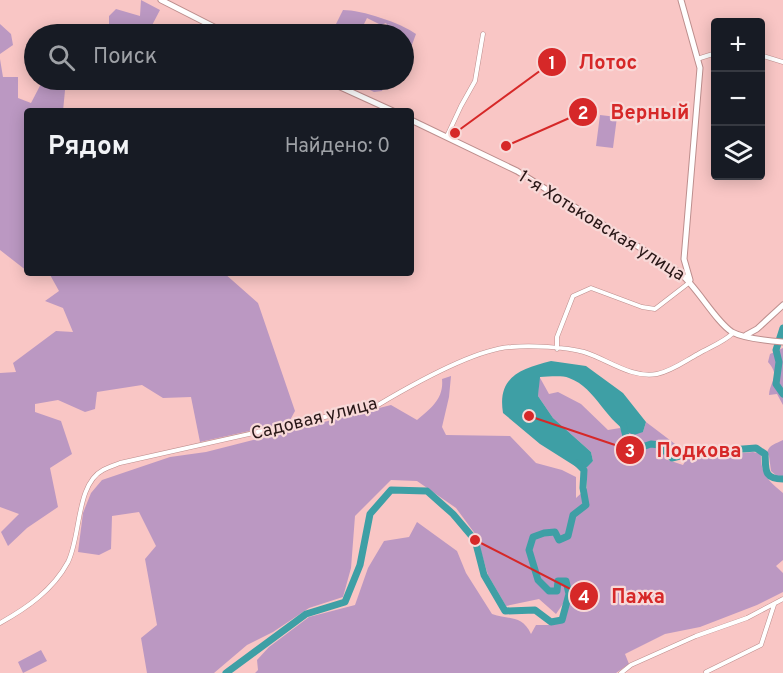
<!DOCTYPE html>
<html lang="ru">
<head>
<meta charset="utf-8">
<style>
	:root { --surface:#171b24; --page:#20242c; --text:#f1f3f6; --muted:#9ea1a6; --line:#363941 }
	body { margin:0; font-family:Overpass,sans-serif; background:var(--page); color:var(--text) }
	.controls { position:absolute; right:18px; top:18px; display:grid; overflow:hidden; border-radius:6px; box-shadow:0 3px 15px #0003 }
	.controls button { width:54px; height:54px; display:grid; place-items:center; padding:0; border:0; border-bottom:2px solid var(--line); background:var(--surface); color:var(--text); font:30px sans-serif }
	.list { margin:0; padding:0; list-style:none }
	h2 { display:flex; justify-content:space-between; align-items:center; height:78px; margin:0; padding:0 24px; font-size:26px }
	h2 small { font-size:20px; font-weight:400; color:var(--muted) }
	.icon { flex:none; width:33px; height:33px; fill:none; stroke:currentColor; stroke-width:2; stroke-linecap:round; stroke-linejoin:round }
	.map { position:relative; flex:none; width:783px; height:673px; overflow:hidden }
	.search { position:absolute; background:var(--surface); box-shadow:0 3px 15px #0003; left:24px; top:24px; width:390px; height:66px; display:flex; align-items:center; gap:15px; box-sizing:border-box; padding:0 21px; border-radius:33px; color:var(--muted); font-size:22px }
	.panel { position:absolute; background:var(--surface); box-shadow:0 3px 15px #0003; left:24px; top:108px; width:390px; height:168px; border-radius:6px }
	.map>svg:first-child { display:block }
	.green { fill:#bb98c2 }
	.water { fill:#3e9fa5 }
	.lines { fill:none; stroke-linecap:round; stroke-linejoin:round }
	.river { stroke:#3e9fa5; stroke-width:7 }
	.street-casing { stroke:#bd8e8d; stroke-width:5 }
	.secondary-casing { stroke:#bd8e8d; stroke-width:7 }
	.street { stroke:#fff; stroke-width:4 }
	.secondary { stroke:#fff; stroke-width:5 }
	.labels { text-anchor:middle; stroke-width:4.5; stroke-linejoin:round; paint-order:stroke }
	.street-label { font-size:18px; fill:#291717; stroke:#f8d9d8 }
	.leader { fill:none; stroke:#d62828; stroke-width:2 }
	.callout-dot { fill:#d62828; stroke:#f8d9d8; stroke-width:2 }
	.mark-label { font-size:18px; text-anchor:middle; font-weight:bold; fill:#fff }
	.callout-label { font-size:20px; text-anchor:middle; font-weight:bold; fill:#d62828; stroke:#f8d9d8; stroke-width:4.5; stroke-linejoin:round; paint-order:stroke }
</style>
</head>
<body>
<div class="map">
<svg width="783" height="673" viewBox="0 0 783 673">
	<rect width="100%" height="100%" fill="#f9c6c5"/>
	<!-- green -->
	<path class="green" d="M 141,0 L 160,10 L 148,33 L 132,34 L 109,24 L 109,16 L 116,9 L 140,16 Z
		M 343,10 C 362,10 401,23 416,34 L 410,50 L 404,58 L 404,34 L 397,34 L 387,30 L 388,26 L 386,23 L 381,25 L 367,18 L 362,28 L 366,30 L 368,27 L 379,33 L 378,34 L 331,34 Z
		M 0,24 L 11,34 L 13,45 L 0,54 Z
		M 0,59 L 3,77 L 18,77 L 18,98 L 31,103 L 43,80 L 66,80 L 63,111 L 27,111 L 27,271 L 0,250 Z
		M 349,80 L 388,80 L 385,82 L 382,91 L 374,92 Z
		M 600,115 L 617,117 L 613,148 L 596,146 Z
		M 49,273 L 224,273 L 258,303 L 295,411 L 289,422 L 200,442 L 191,397 L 163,398 L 142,385 L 97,392 L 95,409 L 85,412 L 58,400 L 35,404 L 35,412 L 61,421 L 72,454 L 50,468 L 58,507 L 27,528 L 8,546 L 1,532 L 19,514 L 0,507 L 0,373 L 16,372 L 13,363 L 56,331 L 73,332 L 63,308 L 45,301 L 59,291 Z
		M 783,348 L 783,405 L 777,394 L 769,395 C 770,380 781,377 768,362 L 770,354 Z
		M 451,376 L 449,397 L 442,427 L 446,435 L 510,436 L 536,463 L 562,470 L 576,477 L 576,498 L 587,488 L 587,466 L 593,461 L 591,452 L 553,418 L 538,396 L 539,376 L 549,394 L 558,392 L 581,404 L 608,430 L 620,428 L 622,430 L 643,432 L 646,422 L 679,447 L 677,454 L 665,459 L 683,465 L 687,458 L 753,452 L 761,454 C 760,473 769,482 783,493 L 783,560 L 776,566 L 783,573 L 783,592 L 757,605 L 700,627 L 665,634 L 625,654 L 629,664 L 616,673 L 255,673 L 258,670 L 257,660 L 269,647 L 309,617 L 355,605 L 368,568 L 384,541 L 409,537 L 417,522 L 457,551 L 466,573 L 492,614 C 510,620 522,615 531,634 L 536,625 L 553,625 L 566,618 L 567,598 L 556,614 L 539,599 L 506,606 L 488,575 L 476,535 L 456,508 L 417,481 L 391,480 L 355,516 L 351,568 L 343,597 L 309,608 L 273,632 L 247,645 L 214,673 L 147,673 L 141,638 L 157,625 L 145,559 L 156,546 L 139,512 L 112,516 L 111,549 L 99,555 L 78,552 L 83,513 L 91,493 L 102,480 L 170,457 L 206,452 L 391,405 L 417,420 C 431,408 444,399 442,379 Z
		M 783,440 L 783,476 L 778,477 L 771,471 L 769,456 L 767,453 C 769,444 776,444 783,440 Z
		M 41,650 L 47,661 L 23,673 L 18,662 Z"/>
	<!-- water -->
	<path class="water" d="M 551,361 L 586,366 L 623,393 L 646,422 L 643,432 L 634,435 C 606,424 597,388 569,378 C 561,375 548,377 540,377 L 538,396 L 553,418 L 591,452 L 593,461 L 584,470 L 578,468 L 540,444 L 503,413 C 497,376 521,369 551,361 Z"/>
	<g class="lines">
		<!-- river -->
		<path class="river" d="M 783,328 L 776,350 L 779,362 L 776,384 L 783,394
			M 623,424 C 625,433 627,445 636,449 L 651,444 L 659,445 L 672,458 L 692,453 L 756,448 L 765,454 C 766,469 763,479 783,479
			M 226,673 L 306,614 L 345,602 L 360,565 L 370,514 L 391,490 L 427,491 L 453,514 L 475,540 L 484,575 L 505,611 L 535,610 L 551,622 L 562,620 L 569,594 L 566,581 L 558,581 L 557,591 L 549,591 L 538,580 L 529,550 L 533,537 L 544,533 L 555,532 L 559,540 L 568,536 L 573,515 L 586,505 L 583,488 L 584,470 L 577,463"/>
		<defs>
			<path id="street" d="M 760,55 L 783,62
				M 697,59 L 716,53
				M 447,136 L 461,106 L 475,81 L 483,34
				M 557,349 L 557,337 L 573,296 L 591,288 L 642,307 L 655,309 L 690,282
				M 0,623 C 27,608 53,590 68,562 C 81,536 76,484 103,470 C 108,467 115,465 120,463 L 378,405 C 410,386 475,349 511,347 C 530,345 566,347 584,352 C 607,359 632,379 657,374 C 672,371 685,361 698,354 C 710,347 724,342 733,333
				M 706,672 L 761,645 L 774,605
				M 621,673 L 631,665 L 696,636 L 747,618 L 783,599"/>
			<path id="secondary" d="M 161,0 L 228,34
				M 681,0 L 700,68 L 684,259 L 690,280
				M 325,80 L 393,111
				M 411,120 L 517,171 L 679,272 C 698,288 715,321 732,332 C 743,338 770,341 783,342
				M 746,335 L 757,329 L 783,305"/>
		</defs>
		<!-- street casing -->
		<use href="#street" class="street-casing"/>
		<!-- secondary casing -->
		<use href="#secondary" class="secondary-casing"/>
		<!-- street -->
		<use href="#street" class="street"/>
		<!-- secondary -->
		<use href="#secondary" class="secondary"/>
	</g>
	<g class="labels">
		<!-- street labels -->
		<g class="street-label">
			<text transform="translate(602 225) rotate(32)" y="6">1-я Хотьковская улица</text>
			<text transform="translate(314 418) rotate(-14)" y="6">Садовая улица</text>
		</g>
	</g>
	<!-- callouts -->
	<path class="leader" d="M455 133L552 62M506 146L583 112M529 416L630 450M475 540L584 596"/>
	<g class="callout-dot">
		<circle cx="455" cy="133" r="6"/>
		<circle cx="506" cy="146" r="6"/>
		<circle cx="529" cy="416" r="6"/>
		<circle cx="475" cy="540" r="6"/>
		<circle cx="552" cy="62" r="15"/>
		<circle cx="583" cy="112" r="15"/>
		<circle cx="630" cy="450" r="15"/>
		<circle cx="584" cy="596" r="15"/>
	</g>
	<g class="mark-label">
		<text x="552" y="69">1</text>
		<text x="583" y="119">2</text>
		<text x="630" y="457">3</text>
		<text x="584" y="603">4</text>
	</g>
	<g class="callout-label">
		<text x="608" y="69">Лотос</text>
		<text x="650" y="119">Верный</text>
		<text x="699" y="457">Подкова</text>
		<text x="638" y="603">Пажа</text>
	</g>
</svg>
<div class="controls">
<button>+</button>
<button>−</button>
<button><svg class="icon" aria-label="layers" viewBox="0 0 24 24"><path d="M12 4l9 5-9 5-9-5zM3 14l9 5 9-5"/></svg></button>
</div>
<div class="search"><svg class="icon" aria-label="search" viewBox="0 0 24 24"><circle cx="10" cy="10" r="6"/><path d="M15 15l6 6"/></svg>Поиск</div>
<section class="panel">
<h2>Рядом<small>Найдено: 0</small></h2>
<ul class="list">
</ul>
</section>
</div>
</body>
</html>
